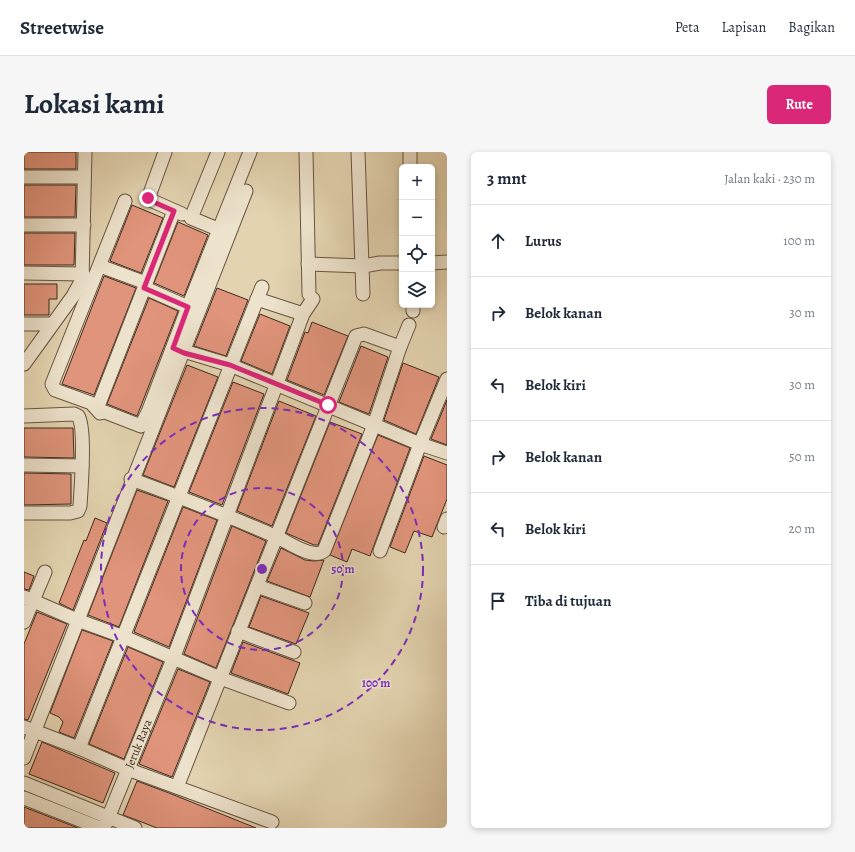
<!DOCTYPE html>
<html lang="id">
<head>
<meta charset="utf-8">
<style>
	:root { --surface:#fff; --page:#f6f6f7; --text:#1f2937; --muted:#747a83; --line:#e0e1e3; --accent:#db2777 }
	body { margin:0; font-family:Alegreya,serif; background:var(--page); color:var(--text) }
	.controls { position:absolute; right:12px; top:12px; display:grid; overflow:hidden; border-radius:6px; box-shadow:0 2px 6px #0003 }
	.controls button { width:36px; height:36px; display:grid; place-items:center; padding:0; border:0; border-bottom:1px solid var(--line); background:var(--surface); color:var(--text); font:20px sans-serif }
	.stop { position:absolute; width:12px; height:12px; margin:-9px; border:3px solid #db2777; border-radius:50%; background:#fff }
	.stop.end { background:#db2777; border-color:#fff; box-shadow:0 1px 4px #0008 }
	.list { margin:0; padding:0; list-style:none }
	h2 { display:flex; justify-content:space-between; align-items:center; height:52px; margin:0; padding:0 16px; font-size:17px }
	h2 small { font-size:13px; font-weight:400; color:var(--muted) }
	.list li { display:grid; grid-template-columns:26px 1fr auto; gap:12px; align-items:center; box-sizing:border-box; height:72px; padding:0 16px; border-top:1px solid var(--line) }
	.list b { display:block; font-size:15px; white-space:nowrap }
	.list em { font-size:13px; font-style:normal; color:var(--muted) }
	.icon { flex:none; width:22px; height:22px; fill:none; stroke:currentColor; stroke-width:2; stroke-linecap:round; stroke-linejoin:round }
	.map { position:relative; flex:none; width:423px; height:676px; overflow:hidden; border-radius:6px }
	header { display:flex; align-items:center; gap:24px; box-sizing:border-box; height:56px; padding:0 20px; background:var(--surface); border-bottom:1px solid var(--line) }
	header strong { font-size:19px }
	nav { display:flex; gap:22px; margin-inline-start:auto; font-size:14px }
	.intro { display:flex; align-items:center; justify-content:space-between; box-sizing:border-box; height:96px; padding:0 24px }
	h1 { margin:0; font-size:28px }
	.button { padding:10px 18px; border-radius:6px; background:var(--accent); color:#fff; font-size:14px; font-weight:700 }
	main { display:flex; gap:24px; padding:0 24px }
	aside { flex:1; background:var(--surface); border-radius:6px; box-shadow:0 2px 6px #0003 }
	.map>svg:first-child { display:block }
	.building { fill:#e0947b; stroke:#3e291d }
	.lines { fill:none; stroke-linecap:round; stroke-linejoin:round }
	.minor-casing { stroke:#675442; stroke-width:15 }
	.minor { stroke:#ede2cc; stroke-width:13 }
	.route { stroke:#db2777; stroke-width:5 }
	.ring { fill:none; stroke:#7b2cbf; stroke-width:2; stroke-dasharray:7 5 }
	.labels { text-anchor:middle; stroke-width:3; stroke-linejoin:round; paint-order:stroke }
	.street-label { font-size:12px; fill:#3e291d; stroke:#ede2cc }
	.centre { fill:#7b2cbf; stroke:#ede2cc; stroke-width:2 }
	.ring-label { font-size:12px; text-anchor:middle; font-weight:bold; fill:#7b2cbf; stroke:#ede2cc; stroke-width:3; stroke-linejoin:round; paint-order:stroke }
</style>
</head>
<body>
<header>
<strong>Streetwise</strong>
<nav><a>Peta</a><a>Lapisan</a><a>Bagikan</a></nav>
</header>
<div class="intro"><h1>Lokasi kami</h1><a class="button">Rute</a></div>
<main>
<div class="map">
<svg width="423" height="676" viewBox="0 0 423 676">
	<rect width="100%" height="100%" fill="#e3d3b0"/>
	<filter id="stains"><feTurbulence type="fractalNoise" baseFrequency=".005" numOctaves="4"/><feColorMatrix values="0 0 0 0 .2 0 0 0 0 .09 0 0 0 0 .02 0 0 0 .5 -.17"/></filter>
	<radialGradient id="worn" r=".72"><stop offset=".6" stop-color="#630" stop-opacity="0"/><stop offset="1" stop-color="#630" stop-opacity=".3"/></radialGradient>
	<!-- building -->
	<path class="building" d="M 0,0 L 52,0 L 52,17 L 0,17 Z
		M 0,33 L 52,33 L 51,65 L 0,65 Z
		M 108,53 L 139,66 L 117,121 L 86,109 Z
		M 154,70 L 184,83 L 160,144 L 130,131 Z
		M 0,81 L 51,81 L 50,113 L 0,113 Z
		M 80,124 L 112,136 L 70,243 L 38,232 Z
		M 0,132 L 33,132 L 33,147 L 25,147 L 25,163 L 0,163 Z
		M 193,136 L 224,148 L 202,204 L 170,194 Z
		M 125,146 L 154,159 L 113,264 L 83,252 Z
		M 236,162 L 266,174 L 248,222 L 217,209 Z
		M 288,170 L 324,184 L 300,243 L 263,228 L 281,180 L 284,181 Z
		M 337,194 L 364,205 L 345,262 L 315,250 Z
		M 379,211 L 415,225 L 392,282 L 360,268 Z
		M 163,213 L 194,225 L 150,335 L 119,323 Z
		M 209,230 L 240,242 L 198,353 L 165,340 Z
		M 423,248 L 423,293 L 407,287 Z
		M 255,249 L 292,264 L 248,374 L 213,359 Z
		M 306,270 L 338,282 L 294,393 L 290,393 L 262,381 Z
		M 0,276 L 49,276 L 50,306 L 0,305 Z
		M 354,283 L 386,296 L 346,404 L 328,397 L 323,410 L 306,403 Z
		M 400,304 L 423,313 L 423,347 L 408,385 L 390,379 L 381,401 L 366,395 Z
		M 0,321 L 47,322 L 47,352 L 0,353 Z
		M 113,338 L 144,349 L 95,475 L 64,463 Z
		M 159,355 L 193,368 L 145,495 L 110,480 Z
		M 71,366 L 83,371 L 49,458 L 35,451 L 60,388 L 62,389 Z
		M 208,374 L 242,389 L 192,516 L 160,502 Z
		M 257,396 L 281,408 L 290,409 L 300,408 L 286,445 L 243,429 Z
		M 0,420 L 10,424 L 5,438 L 0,437 Z
		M 237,444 L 285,461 L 272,492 L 225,475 Z
		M 13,460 L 43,472 L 4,568 L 0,567 L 0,492 Z
		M 58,478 L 89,489 L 50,586 L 35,580 L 39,570 L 35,565 L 26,561 Z
		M 219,490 L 276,511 L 264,542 L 207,521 Z
		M 104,495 L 139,510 L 100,607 L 65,592 Z
		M 154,517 L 186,530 L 148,625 L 115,612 Z
		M 18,590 L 91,621 L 79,651 L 5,622 Z
		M 113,629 L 145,641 L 232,676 L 133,676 L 115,669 L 99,663 Z
		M 0,655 L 54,676 L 0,676 Z"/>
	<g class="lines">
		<defs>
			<g id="minor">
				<path d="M 141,0 L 124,47 L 158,62"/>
				<path d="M 194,0 L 167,66 L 196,78"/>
				<path d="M 282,0 L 285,142"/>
				<path d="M 334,0 L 339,142"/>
				<path d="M 386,0 L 386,15"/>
				<path d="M 0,25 L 60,25"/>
				<path d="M 101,49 L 28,232 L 31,238 L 67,251 L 76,261 L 81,260 L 117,274 L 124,260 L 164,155 L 226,0"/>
				<path d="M 0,73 L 60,73"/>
				<path d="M 408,111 L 423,110"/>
				<path d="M 284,112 L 339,114 L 356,111 L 378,111"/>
				<path d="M 76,114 L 122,131"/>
				<path d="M 0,121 L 59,122"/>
				<path d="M 121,136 L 164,155"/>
				<path d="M 233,147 L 279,162"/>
				<path d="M 389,153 L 389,159"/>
				<path d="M 0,172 L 27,172"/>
				<path d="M 153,197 L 206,213 L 396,292 L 423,301"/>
				<path d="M 0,212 L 49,144 L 58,128 L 61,0"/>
				<path d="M 73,257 L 150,59"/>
				<path d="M 0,264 L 50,262 L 54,264 C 62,275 57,338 56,354 L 54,359 L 46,361 L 0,361"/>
				<path d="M 0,313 L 58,314"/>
				<path d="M 107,327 C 156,345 205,364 253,385 C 264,390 289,408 300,399 L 350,273 L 376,195 L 385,173"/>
				<path d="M 420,375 L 423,367"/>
				<path d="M 356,399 L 396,292 L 423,227"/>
				<path d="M 233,434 L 281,451"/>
				<path d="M 0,445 L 53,468 L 100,485 L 196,526 L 265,551"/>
				<path d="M 0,470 L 21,420"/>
				<path d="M 214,479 L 270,500"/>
				<path d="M 0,575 L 55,596 L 103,617 L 248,670"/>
				<path d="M 55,596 L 238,135"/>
				<path d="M 0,606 C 73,416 149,228 222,39"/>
				<path d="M 0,631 L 111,676"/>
				<path d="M 153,635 L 332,184 L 340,182 L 376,195"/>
				<path d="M 0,646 L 76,676"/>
				<path id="s1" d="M 80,676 L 149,507 L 279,162 L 289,147"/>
			</g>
		</defs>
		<!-- minor casing -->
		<use href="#minor" class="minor-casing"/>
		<!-- minor -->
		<use href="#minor" class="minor"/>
	</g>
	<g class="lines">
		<!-- route -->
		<path class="route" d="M 124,46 L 125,48 L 150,59 L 120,136 L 164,155 L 149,196 L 160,201 L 206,213 L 304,253"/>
	</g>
	<!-- distance rings -->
	<g class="ring">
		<circle cx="238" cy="417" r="81"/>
		<circle cx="238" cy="417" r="161"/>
	</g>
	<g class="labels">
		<!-- street labels -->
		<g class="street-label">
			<text dy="4" stroke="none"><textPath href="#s1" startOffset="91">Jeruk Raya</textPath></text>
		</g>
	</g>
	<circle cx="238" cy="417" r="6" class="centre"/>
	<g class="ring-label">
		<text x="319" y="421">50 m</text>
		<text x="352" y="535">100 m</text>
	</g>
	<rect width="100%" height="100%" filter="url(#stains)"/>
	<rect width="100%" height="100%" fill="url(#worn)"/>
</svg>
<div class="controls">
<button>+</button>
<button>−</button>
<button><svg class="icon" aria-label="locate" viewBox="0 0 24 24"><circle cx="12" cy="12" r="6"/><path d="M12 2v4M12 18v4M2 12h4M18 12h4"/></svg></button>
<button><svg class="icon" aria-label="layers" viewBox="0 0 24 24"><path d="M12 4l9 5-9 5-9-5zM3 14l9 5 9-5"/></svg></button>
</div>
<div class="stop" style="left:304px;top:253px"></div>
<div class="stop end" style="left:124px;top:46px"></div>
</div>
<aside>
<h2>3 mnt<small>Jalan kaki · 230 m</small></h2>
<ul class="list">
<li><svg class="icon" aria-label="ahead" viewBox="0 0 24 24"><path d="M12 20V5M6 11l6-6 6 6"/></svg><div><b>Lurus</b></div><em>100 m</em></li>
<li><svg class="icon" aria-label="right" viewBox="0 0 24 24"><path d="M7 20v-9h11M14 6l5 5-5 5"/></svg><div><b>Belok kanan</b></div><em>30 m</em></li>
<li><svg class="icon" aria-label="left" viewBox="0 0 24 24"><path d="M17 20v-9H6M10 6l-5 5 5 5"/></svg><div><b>Belok kiri</b></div><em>30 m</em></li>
<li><svg class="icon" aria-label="right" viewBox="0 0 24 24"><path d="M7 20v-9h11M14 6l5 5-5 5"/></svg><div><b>Belok kanan</b></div><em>50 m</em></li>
<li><svg class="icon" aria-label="left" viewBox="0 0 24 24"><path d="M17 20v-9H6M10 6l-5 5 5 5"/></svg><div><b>Belok kiri</b></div><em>20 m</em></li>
<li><svg class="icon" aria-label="arrive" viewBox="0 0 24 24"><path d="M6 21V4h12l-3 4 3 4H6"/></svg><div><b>Tiba di tujuan</b></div></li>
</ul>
</aside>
</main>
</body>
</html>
